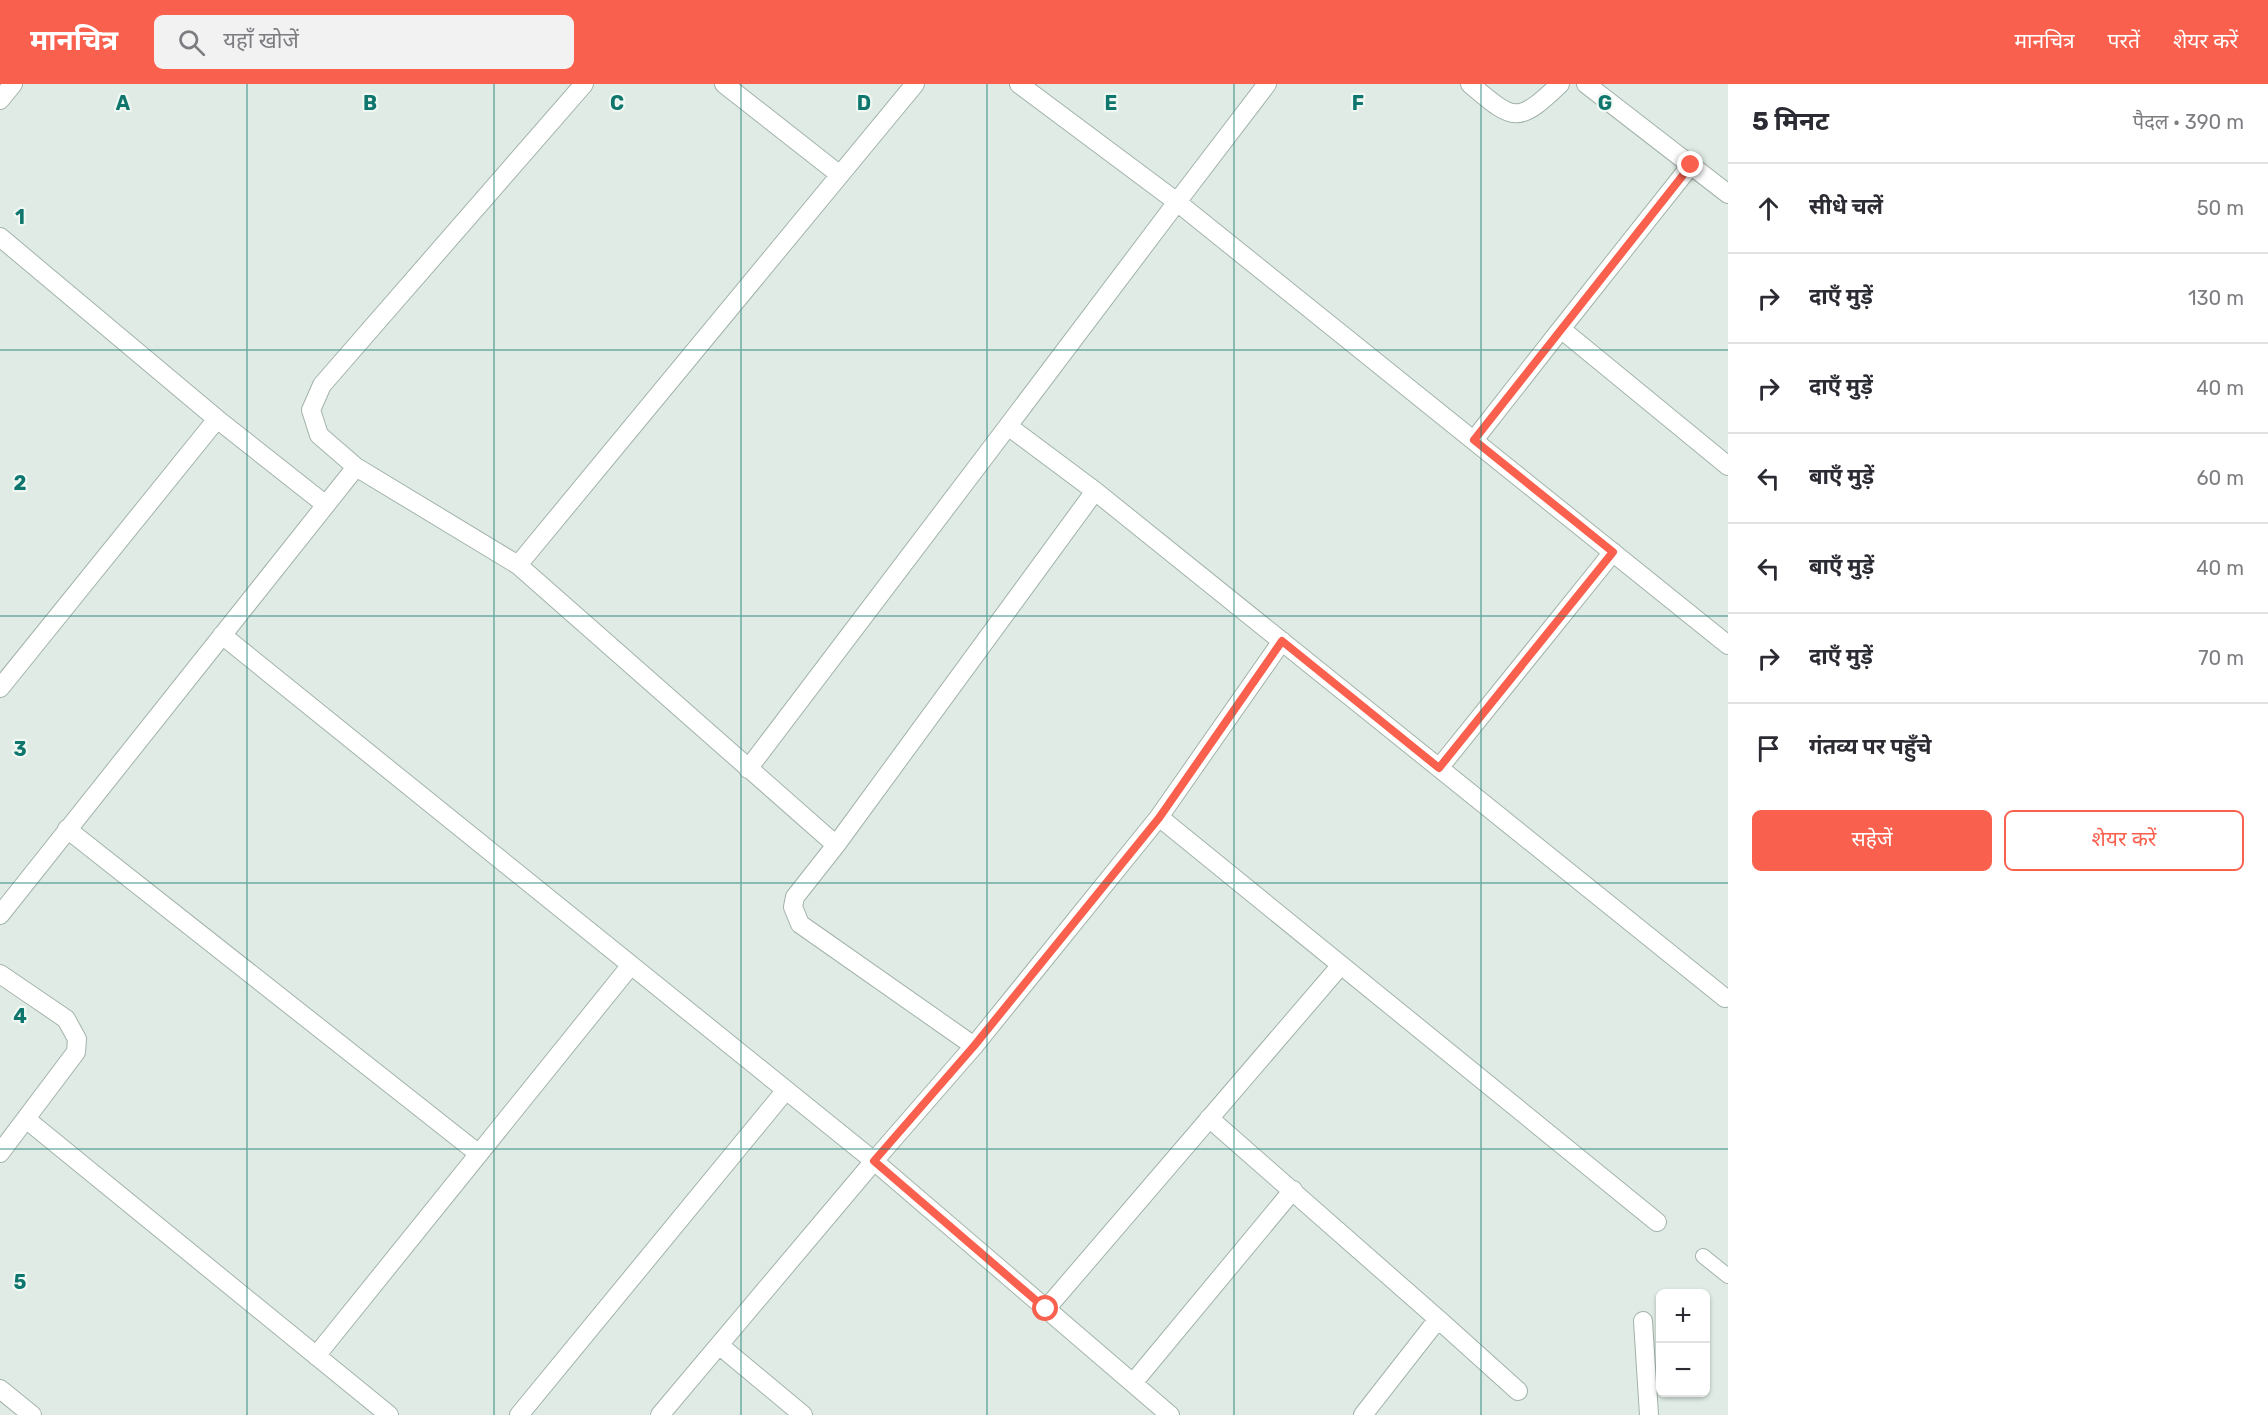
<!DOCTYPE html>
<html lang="hi">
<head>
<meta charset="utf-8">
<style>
	:root { --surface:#fff; --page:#f2f2f3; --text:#2b2b33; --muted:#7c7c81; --line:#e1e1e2; --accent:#fa604e }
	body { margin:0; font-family:Rubik,"Noto Sans Devanagari",sans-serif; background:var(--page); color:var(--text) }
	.controls { position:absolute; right:18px; bottom:18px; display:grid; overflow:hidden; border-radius:9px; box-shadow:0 2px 4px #0004 }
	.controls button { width:54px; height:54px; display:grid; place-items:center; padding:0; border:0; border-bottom:2px solid var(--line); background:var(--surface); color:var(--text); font:30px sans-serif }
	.stop { position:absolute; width:18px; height:18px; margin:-14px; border:4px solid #fa604e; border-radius:50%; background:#fff }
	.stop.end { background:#fa604e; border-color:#fff; box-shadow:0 2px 6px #0008 }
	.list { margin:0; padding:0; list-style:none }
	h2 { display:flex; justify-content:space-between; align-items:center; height:78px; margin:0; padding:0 24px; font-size:26px }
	h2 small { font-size:20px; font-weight:400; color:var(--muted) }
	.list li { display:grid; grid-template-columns:39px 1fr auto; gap:18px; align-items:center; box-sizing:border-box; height:90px; padding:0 24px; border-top:2px solid var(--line) }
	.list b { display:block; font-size:22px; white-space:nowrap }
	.list em { font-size:20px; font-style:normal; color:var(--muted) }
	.actions { display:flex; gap:12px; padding:18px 24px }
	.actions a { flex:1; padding:14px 0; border:2px solid var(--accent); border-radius:9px; text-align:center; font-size:21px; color:var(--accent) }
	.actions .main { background:var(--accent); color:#fff }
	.icon { flex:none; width:33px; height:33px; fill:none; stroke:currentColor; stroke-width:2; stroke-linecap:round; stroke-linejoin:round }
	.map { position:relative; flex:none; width:1728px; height:1331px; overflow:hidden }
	header { display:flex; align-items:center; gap:36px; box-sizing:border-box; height:84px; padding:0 30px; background:var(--accent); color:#fff }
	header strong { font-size:28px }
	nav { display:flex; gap:33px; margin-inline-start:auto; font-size:21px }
	.search { width:420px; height:54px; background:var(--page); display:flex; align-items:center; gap:15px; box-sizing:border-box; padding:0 21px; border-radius:9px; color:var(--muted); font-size:22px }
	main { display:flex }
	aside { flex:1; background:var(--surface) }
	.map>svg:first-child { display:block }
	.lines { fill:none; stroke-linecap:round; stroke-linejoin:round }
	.lane-casing { stroke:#a2b3aa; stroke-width:16 }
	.street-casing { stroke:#a2b3aa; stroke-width:20 }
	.lane { stroke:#fff; stroke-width:14 }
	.street { stroke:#fff; stroke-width:18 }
	.route { stroke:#fa604e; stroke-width:8 }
	.grid { fill:none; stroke:#0f766e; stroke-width:1.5; stroke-opacity:0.55 }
	.grid-label { font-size:20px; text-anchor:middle; font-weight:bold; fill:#0f766e; stroke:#eff8f2; stroke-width:4.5; stroke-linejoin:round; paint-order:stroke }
</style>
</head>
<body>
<header>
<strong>मानचित्र</strong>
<div class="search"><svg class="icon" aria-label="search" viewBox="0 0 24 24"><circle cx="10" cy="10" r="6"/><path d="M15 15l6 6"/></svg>यहाँ खोजें</div>
<nav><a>मानचित्र</a><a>परतें</a><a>शेयर करें</a></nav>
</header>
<main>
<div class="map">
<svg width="1728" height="1331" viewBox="0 0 1728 1331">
	<rect width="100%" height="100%" fill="#dfebe4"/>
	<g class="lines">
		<defs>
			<path id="lane" d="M 1703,1172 L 1728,1192"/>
			<path id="street" d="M 724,0 L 840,91
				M 1019,0 L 1177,118 L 1267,0
				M 1470,0 C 1514,37 1517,41 1560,0
				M 1586,0 L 1728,110
				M 0,16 L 13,0
				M 0,153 L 217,335 L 326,421
				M 1561,245 L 1691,81
				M 1474,356 L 1561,245 L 1728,382
				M 356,383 L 319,351 L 311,326 L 322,301 L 584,0
				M 1095,407 L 1725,914
				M 518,481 L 836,761 L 1095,407 L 1008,342 L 1177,118 L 1728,561
				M 222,551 L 874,1077 L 660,1331
				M 0,604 L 217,335
				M 1439,684 L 1613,468
				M 748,685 L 1008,342
				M 1159,733 L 1282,557
				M 67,745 L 479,1070
				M 836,761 L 795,813 L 793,823 L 800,840 L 974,962
				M 0,831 L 356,383 L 518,481 L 915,0
				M 0,890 L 66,935 L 77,955 L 76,968 L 0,1069
				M 1209,1034 L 1438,1235 L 1363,1331
				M 26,1035 L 389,1331
				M 1046,1225 L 1341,881
				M 1438,1235 L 1518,1307
				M 1643,1237 L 1649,1331
				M 719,1261 L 803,1331
				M 316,1272 L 631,881
				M 1133,1299 L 1293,1106
				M 0,1305 L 32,1331
				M 519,1331 L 786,1006
				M 1170,1331 L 874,1077 L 974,962 L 1159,733 L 1657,1138"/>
		</defs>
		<!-- lane casing -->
		<use href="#lane" class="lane-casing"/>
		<!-- street casing -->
		<use href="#street" class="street-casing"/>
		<!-- lane -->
		<use href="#lane" class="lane"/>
		<!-- street -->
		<use href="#street" class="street"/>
	</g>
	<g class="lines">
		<!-- route -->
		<path class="route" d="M 1046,1225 L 874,1077 L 974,962 L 1159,734 L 1282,557 L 1439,684 L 1613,468 L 1474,356 L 1691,81"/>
	</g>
	<!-- grid -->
	<path class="grid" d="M 247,0 L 247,1331M 494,0 L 494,1331M 741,0 L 741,1331M 987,0 L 987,1331M 1234,0 L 1234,1331M 1481,0 L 1481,1331M 0,266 L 1728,266M 0,532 L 1728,532M 0,799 L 1728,799M 0,1065 L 1728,1065"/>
	<g class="grid-label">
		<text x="123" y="26">A</text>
		<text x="370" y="26">B</text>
		<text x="617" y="26">C</text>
		<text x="864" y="26">D</text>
		<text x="1111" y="26">E</text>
		<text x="1358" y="26">F</text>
		<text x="1605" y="26">G</text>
		<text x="20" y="140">1</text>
		<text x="20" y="406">2</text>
		<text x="20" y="672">3</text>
		<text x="20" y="939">4</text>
		<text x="20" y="1205">5</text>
	</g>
</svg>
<div class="controls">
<button>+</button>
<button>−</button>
</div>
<div class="stop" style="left:1046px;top:1225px"></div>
<div class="stop end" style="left:1691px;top:81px"></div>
</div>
<aside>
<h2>5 मिनट<small>पैदल · 390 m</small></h2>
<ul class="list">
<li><svg class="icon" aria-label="ahead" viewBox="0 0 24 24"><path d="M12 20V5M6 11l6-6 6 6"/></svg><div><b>सीधे चलें</b></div><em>50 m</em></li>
<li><svg class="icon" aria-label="right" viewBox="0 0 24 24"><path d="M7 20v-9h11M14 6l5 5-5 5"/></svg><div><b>दाएँ मुड़ें</b></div><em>130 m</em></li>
<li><svg class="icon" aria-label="right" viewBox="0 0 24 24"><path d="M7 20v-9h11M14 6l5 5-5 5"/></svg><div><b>दाएँ मुड़ें</b></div><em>40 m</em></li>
<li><svg class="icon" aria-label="left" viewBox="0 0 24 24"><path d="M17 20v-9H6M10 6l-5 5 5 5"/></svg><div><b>बाएँ मुड़ें</b></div><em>60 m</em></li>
<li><svg class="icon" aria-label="left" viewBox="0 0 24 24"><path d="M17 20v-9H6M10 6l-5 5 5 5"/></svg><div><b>बाएँ मुड़ें</b></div><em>40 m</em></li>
<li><svg class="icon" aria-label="right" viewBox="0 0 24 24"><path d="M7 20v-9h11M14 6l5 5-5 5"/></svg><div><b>दाएँ मुड़ें</b></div><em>70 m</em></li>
<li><svg class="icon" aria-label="arrive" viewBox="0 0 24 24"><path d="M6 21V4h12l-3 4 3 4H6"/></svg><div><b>गंतव्य पर पहुँचे</b></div></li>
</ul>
<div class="actions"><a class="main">सहेजें</a><a>शेयर करें</a></div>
</aside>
</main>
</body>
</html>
